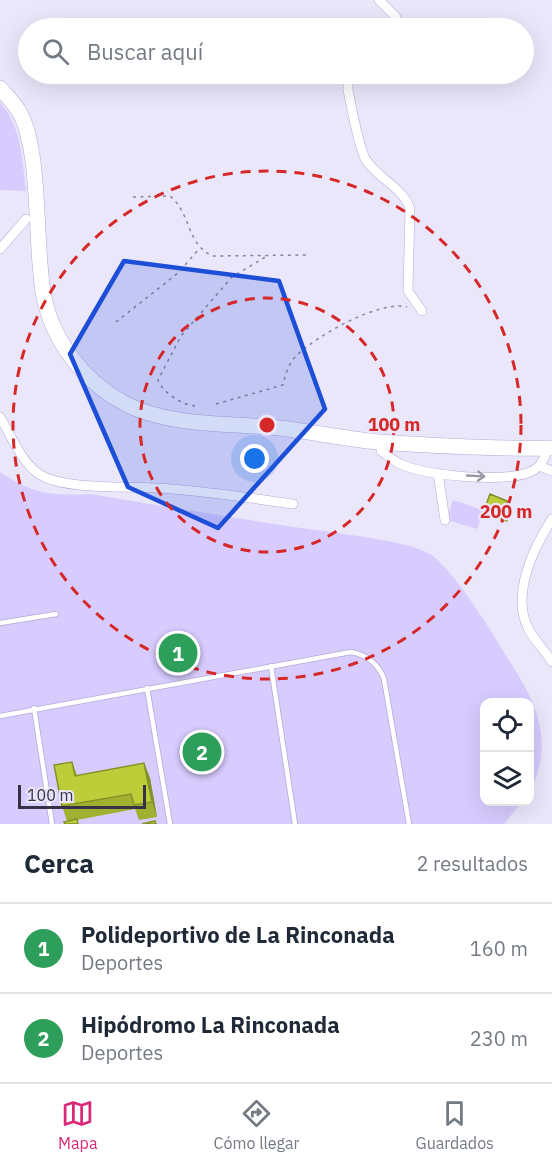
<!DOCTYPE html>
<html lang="es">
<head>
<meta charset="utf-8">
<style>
	:root { --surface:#fff; --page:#f2f2f3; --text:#1f2937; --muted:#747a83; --line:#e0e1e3; --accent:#db2777 }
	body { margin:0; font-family:"IBM Plex Sans",sans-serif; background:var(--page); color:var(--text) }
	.controls { position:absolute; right:18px; bottom:18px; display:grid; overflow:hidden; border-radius:12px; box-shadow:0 6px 24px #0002 }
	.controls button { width:54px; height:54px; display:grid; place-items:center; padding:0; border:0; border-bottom:2px solid var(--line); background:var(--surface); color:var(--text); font:30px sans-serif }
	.scale { position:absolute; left:18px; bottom:15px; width:128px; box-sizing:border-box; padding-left:6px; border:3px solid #363245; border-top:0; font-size:16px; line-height:21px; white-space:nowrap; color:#363245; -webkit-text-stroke:4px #ebe7fb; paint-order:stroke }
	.you { position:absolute; left:255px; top:459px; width:21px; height:21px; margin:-15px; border:4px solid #fff; border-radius:50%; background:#1a73e8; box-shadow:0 0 0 9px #1a73e833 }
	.badge { display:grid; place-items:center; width:39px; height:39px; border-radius:50%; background:var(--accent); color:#fff; font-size:20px; font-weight:700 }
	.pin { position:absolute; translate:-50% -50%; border:3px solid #fff; box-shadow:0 2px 6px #0006 }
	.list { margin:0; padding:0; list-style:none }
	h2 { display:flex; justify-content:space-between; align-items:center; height:78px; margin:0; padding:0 24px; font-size:26px }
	h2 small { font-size:20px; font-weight:400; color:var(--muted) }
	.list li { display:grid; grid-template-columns:39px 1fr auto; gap:18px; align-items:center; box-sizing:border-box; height:90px; padding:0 24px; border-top:2px solid var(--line) }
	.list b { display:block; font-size:22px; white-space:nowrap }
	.list p { margin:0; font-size:20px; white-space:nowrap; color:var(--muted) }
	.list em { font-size:20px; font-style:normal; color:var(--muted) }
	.icon { flex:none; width:33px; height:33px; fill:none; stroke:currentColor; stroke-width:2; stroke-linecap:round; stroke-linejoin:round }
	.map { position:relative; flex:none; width:552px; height:824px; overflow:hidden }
	.search { position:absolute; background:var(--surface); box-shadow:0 6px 24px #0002; left:18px; right:18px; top:18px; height:66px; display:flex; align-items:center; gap:15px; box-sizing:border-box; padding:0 21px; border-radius:33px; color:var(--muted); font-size:22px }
	.sheet { height:258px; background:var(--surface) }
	nav { display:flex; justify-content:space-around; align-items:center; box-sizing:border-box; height:84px; border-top:2px solid var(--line); background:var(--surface); font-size:16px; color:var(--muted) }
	nav a { display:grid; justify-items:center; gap:3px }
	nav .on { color:var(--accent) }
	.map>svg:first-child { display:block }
	.pitch { fill:#d8ccff }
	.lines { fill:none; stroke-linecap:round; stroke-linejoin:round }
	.lane-casing { stroke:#b4a9d7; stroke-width:6 }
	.street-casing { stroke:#b4a9d7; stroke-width:10 }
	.primary-casing { stroke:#b4a9d7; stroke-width:16 }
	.path { stroke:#898599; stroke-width:1.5; stroke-dasharray:3 4.5; stroke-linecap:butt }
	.lane { stroke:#fff; stroke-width:4.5 }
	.street { stroke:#fff; stroke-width:9 }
	.primary { stroke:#fff; stroke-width:15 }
	.wall { fill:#a2b031 }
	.shaded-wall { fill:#849028 }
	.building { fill:#bccd39; stroke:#849028; stroke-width:1.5 }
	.oneway { stroke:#9a98a2 }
	.marked { fill:#1d4ed8; fill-opacity:0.2; stroke:#1d4ed8; stroke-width:4.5; stroke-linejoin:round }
	.ring { fill:none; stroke:#d62828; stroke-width:3; stroke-dasharray:10 8 }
	.centre { fill:#d62828; stroke:#ebe7fb; stroke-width:3 }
	.ring-label { font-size:18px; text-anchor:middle; font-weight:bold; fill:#d62828; stroke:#ebe7fb; stroke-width:4.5; stroke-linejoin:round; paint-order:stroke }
</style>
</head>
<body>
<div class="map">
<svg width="552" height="824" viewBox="0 0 552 824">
	<rect width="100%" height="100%" fill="#ebe7fb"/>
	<!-- pitch -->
	<path class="pitch" d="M 0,102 C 22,128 22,159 26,191 L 0,190 Z
		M 0,472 C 33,494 51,496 90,494 C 160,506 230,517 301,528 C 327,532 415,541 433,556 C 461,579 495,638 515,670 C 541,710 552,748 530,792 L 530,702 L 484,702 L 484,802 L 522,802 L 504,824 L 0,824 Z
		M 453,500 L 483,510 L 477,529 L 447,520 Z"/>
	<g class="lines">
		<defs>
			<path id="lane" d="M 0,623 L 56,614
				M 271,666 L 295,824
				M 147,688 L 170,824
				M 34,708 L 52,824
				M 0,716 L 351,652 C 367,655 378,663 384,679 L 409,824"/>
			<path id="street" d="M 379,0 L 396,17 L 396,28
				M 355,74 L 348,83 L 348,90 C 351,105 359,149 366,160 C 378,179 403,187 410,209 L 408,291 L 422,311
				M 0,249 L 26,219
				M 0,417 C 11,435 21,462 39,474 C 63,490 127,486 156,488 C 202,490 248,498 293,504
				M 381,451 C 387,455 394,461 400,464 C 428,476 502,483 530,472 C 538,469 541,464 545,456
				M 540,466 L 552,471
				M 438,473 L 445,520
				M 552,519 C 534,547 511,594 528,628 C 534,641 545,650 552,662"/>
			<path id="primary" d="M 0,88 C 7,96 15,104 20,113 C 42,155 34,247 44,297 C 53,342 85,382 124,403 C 168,427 232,423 280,428 C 313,432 346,439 379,442 C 436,446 495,449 552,448"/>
		</defs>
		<!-- lane casing -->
		<use href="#lane" class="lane-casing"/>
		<!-- street casing -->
		<use href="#street" class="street-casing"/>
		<!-- primary casing -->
		<use href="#primary" class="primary-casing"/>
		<!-- path -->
		<path class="path" d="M 133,197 L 170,196 C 191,213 186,243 212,256 L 308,255
			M 116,322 L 178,273 L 199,249
			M 216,404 L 283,385 C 285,375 289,363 296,356 C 316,336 379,300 407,307
			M 195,406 C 182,405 162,392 158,380 L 181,336 L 232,277 L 267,256"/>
		<!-- lane -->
		<use href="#lane" class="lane"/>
		<!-- street -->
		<use href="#street" class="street"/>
		<!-- primary -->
		<use href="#primary" class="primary"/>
	</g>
	<!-- wall -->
	<path class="wall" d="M 507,501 L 511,512 L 507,522 L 491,516 L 486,505 Z
		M 72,762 L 77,775 L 144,763 L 150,778 L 157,817 L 139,820 L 135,809 L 77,820 L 78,824 L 67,821 L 62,806 Z"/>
	<!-- shaded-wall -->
	<path class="shaded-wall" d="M 507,501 L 511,512 L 507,522 L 503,511 Z
		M 144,763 L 150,778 L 157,817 L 152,802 Z"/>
	<!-- building -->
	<path class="building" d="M 490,494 L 507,501 L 503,511 L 486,505 Z
		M 72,762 L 75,776 L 144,763 L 152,802 L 134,805 L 131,794 L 62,806 L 54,765 Z
		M 77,819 L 78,824 L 65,824 L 64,822 Z
		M 155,821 L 156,824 L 142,824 Z"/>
	<!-- one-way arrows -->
	<defs><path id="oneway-shaft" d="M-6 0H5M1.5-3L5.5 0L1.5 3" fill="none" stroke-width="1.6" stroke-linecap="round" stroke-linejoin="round" transform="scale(1.5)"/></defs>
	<use class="oneway" href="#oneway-shaft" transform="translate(476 476) rotate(3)"/>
	<!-- marked area -->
	<path class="marked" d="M 124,261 L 279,281 L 325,409 L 218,528 L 128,487 L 70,354 Z"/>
	<!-- distance rings -->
	<g class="ring">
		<circle cx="267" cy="425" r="127"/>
		<circle cx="267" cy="425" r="254"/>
	</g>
	<circle cx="267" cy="425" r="9" class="centre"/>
	<g class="ring-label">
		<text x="394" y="431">100 m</text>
		<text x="506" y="518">200 m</text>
	</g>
</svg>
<div class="controls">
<button><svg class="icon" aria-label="locate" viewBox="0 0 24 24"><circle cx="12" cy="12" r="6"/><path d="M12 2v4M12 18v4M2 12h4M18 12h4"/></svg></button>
<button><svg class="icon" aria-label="layers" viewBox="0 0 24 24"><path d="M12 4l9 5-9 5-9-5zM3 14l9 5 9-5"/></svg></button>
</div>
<div class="scale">100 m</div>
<div class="you"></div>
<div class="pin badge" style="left:178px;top:653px;background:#2e9e5b">1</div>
<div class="pin badge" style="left:202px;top:752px;background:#2e9e5b">2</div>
<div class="search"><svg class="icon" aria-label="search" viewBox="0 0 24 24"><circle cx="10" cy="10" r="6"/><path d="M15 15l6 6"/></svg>Buscar aquí</div>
</div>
<section class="sheet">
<h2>Cerca<small>2 resultados</small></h2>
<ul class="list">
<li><span class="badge" style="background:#2e9e5b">1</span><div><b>Polideportivo de La Rinconada</b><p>Deportes</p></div><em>160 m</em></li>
<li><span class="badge" style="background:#2e9e5b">2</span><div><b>Hipódromo La Rinconada</b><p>Deportes</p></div><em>230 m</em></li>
</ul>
</section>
<nav>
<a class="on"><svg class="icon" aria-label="map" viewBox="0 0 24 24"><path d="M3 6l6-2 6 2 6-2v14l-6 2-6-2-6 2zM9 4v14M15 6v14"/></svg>Mapa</a>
<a><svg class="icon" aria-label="directions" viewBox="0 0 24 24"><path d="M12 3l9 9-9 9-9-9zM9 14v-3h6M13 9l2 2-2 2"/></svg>Cómo llegar</a>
<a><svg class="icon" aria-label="saved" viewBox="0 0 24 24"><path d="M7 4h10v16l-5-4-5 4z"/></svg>Guardados</a>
</nav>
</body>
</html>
